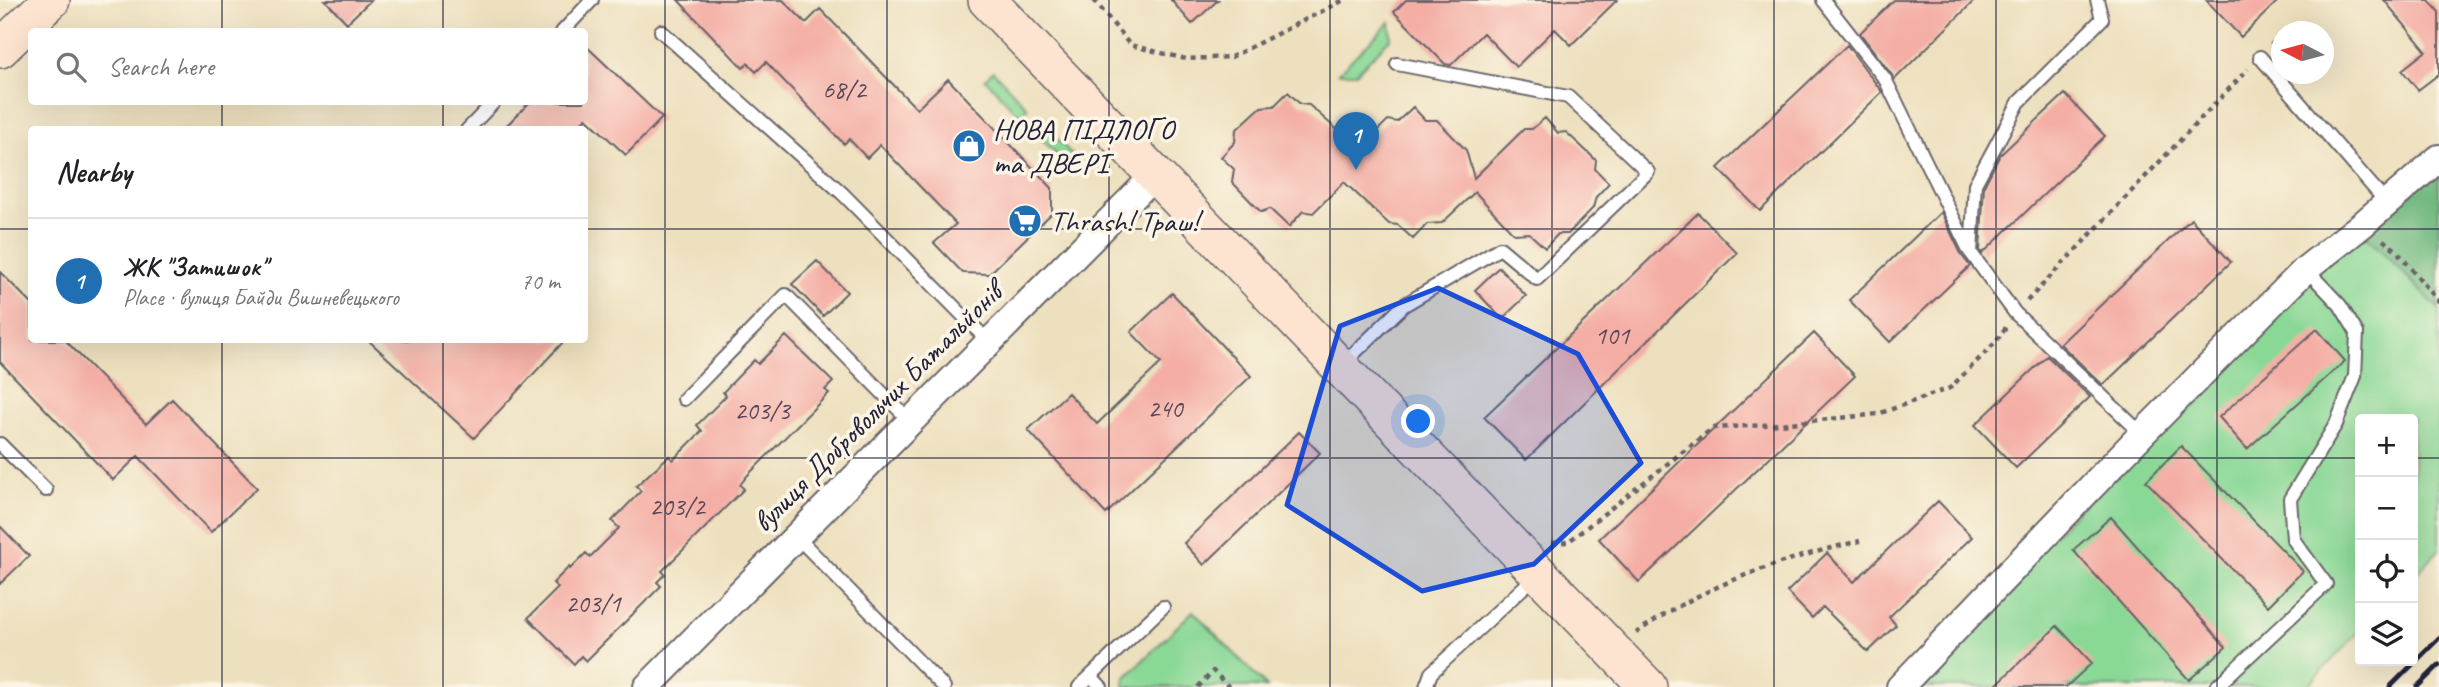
<!DOCTYPE html>
<html lang="en">
<head>
<meta charset="utf-8">
<style>
	:root { --surface:#fff; --page:#f2f2f2; --text:#202124; --muted:#757577; --line:#e0e0e0; --accent:#1f6fb2 }
	body { margin:0; font-family:Caveat,sans-serif; background:var(--page); color:var(--text) }
	.controls { position:absolute; right:21px; bottom:21px; display:grid; overflow:hidden; border-radius:7px; box-shadow:0 7px 28px #0002 }
	.controls button { width:63px; height:63px; display:grid; place-items:center; padding:0; border:0; border-bottom:2px solid var(--line); background:var(--surface); color:var(--text); font:35px sans-serif }
	.compass { position:absolute; left:2271px; top:21px; width:63px; height:63px; border-radius:50%; background:var(--surface); box-shadow:0 7px 28px #0002; rotate:276deg }
	.you { position:absolute; left:1419px; top:422px; width:24px; height:24px; margin:-18px; border:5px solid #fff; border-radius:50%; background:#1a73e8; box-shadow:0 0 0 10px #1a73e833 }
	.badge { display:grid; place-items:center; width:46px; height:46px; border-radius:50%; background:var(--accent); color:#fff; font-size:23px; font-weight:700 }
	.pin { position:absolute; translate:-50% -58px; filter:drop-shadow(0 2px 4px #0008) }
	.pin::after { content:''; position:absolute; top:37px; width:24px; height:21px; background:inherit; clip-path:polygon(0 0,100% 0,50% 100%) }
	.list { margin:0; padding:0; list-style:none }
	h2 { display:flex; justify-content:space-between; align-items:center; height:91px; margin:0; padding:0 28px; font-size:30px }
	h2 small { font-size:23px; font-weight:400; color:var(--muted) }
	.list li { display:grid; grid-template-columns:46px 1fr auto; gap:21px; align-items:center; box-sizing:border-box; height:126px; padding:0 28px; border-top:2px solid var(--line) }
	.list b { display:block; font-size:26px; white-space:nowrap }
	.list p { margin:0; font-size:23px; white-space:nowrap; color:var(--muted) }
	.list em { font-size:23px; font-style:normal; color:var(--muted) }
	.icon { flex:none; width:38px; height:38px; fill:none; stroke:currentColor; stroke-width:2; stroke-linecap:round; stroke-linejoin:round }
	.map { position:relative; flex:none; width:2439px; height:687px; overflow:hidden }
	.search { position:absolute; background:var(--surface); box-shadow:0 7px 28px #0002; left:28px; top:28px; width:560px; height:77px; display:flex; align-items:center; gap:18px; box-sizing:border-box; padding:0 24px; border-radius:7px; color:var(--muted); font-size:26px }
	.panel { position:absolute; background:var(--surface); box-shadow:0 7px 28px #0002; left:28px; top:126px; width:560px; height:217px; border-radius:7px }
	.map>svg:first-child { display:block }
	.green { fill:#8ad896; stroke:#567d68; stroke-width:2 }
	.forest { fill:#6fb87f; stroke:#486d5d; stroke-width:2 }
	.building { fill:#f4aea5 }
	.lines { fill:none; stroke-linecap:round; stroke-linejoin:round }
	.lane-casing { stroke:#696469; stroke-width:16 }
	.street-casing { stroke:#696469; stroke-width:30 }
	.secondary-casing { stroke:#696469; stroke-width:40 }
	.path { stroke:#696469; stroke-width:4.5; stroke-dasharray:5 5; stroke-linecap:butt }
	.lane { stroke:#fff; stroke-width:12 }
	.street { stroke:#fff; stroke-width:26 }
	.secondary { stroke:#fde4d0; stroke-width:37 }
	.rail { stroke:#22223b; stroke-width:5 }
	.marked { fill:#1d4ed8; fill-opacity:0.2; stroke:#1d4ed8; stroke-width:5; stroke-linejoin:round }
	.grid { fill:none; stroke:#22223b; stroke-width:2; stroke-opacity:0.55 }
	.labels { text-anchor:middle; stroke-width:7; stroke-linejoin:round; paint-order:stroke }
	.number-label { font-size:26px; fill:#564556 }
	.poi-label { font-size:30px; fill:#22223b; stroke:#fcf5e5; text-anchor:start }
	.street-label { font-size:30px; fill:#22223b; stroke:#fcf5e5 }
</style>
</head>
<body>
<div class="map">
<svg width="2439" height="687" viewBox="0 0 2439 687">
	<rect width="100%" height="100%" fill="#fcf5e5"/>
	<filter id="ink" filterUnits="userSpaceOnUse"><feTurbulence type="fractalNoise" baseFrequency=".0143" numOctaves="2"/><feDisplacementMap in="SourceGraphic" scale="14" xChannelSelector="R" yChannelSelector="G"/><feConvolveMatrix kernelMatrix="1 2 1 2 8 2 1 2 1" color-interpolation-filters="sRGB"/></filter>
	<filter id="wash" filterUnits="userSpaceOnUse"><feTurbulence type="fractalNoise" baseFrequency=".00686" numOctaves="4" result="noise"/><feDisplacementMap in="SourceGraphic" scale="28" xChannelSelector="R" yChannelSelector="G"/><feGaussianBlur stdDeviation="1.57" result="paint"/><feColorMatrix in="noise" values="0 0 0 0 0 0 0 0 0 0 0 0 0 0 0 0 0 1.4 0 .05"/><feComposite in="paint" operator="in"/></filter>
	<g filter="url(#wash)">
		<rect width="100%" height="100%" fill="#ede0be"/>
		<!-- green -->
		<path class="green" d="M 1390,22 L 1391,38 L 1356,73 L 1338,73 Z
			M 993,71 L 1028,108 L 1019,115 L 985,79 Z
			M 1043,124 L 1080,163 L 1072,171 L 1035,132 Z
			M 2366,235 L 2439,309 L 2439,550 L 2413,577 L 2413,419 L 2360,419 L 2360,631 L 2306,687 L 1906,687 L 2309,272 Z
			M 1193,611 L 1267,687 L 1124,687 L 1125,678 Z"/>
		<!-- forest -->
		<path class="forest" d="M 2439,167 L 2439,309 L 2366,235 Z"/>
		<g id="blocks">
			<!-- building -->
			<path class="building" d="M 325,0 L 371,0 L 347,23 Z
				M 678,0 L 783,0 L 806,23 L 820,9 L 917,109 L 948,79 L 1052,188 L 1052,213 L 989,274 L 963,273 L 934,243 L 956,224 L 880,145 L 867,158 L 849,139 L 844,144 L 766,62 L 756,72 L 748,63 L 743,68 Z
				M 1171,0 L 1218,0 L 1192,24 Z
				M 1406,0 L 1617,0 L 1571,45 L 1555,29 L 1516,67 L 1483,33 L 1451,65 L 1445,64 L 1394,12 Z
				M 1894,0 L 1975,0 L 1895,79 L 1860,33 Z
				M 2206,0 L 2279,0 L 2241,37 Z
				M 2384,0 L 2429,0 L 2439,12 L 2439,74 L 2418,90 L 2402,70 L 2426,51 Z
				M 584,44 L 662,118 L 626,155 L 586,118 L 574,130 L 502,130 L 530,102 L 584,102 Z
				M 1847,45 L 1882,92 L 1760,211 L 1718,168 Z
				M 1288,92 L 1300,104 L 1309,105 L 1359,149 L 1388,120 L 1397,122 L 1413,107 L 1425,120 L 1437,120 L 1466,150 L 1474,178 L 1524,129 L 1532,129 L 1545,118 L 1558,133 L 1566,132 L 1596,160 L 1595,169 L 1609,183 L 1596,197 L 1593,208 L 1568,234 L 1558,234 L 1545,248 L 1529,233 L 1514,234 L 1475,192 L 1442,223 L 1427,224 L 1413,239 L 1398,225 L 1389,224 L 1344,182 L 1313,213 L 1303,211 L 1289,227 L 1270,209 L 1261,212 L 1232,182 L 1234,169 L 1221,157 L 1235,142 L 1236,130 L 1261,107 L 1274,106 Z
				M 2065,94 L 2105,136 L 1982,254 L 1980,250 L 1984,186 L 2000,155 Z
				M 1941,212 L 1962,256 L 1970,266 L 1890,342 L 1849,300 Z
				M 1698,213 L 1737,253 L 1526,460 L 1484,417 Z
				M 2191,219 L 2231,262 L 2103,385 L 2060,344 Z
				M 817,261 L 847,292 L 823,316 L 792,284 Z
				M 1499,267 L 1526,296 L 1502,319 L 1475,290 Z
				M 0,272 L 32,304 L 32,340 L 65,340 L 146,424 L 172,399 L 257,488 L 211,532 L 138,456 L 113,480 L 0,362 Z
				M 1172,293 L 1251,376 L 1106,514 L 1028,430 L 1068,393 L 1097,424 L 1161,363 L 1131,332 Z
				M 2317,329 L 2345,361 L 2247,449 L 2219,417 Z
				M 1814,333 L 1855,376 L 1639,582 L 1599,539 Z
				M 786,336 L 833,382 L 825,390 L 829,393 L 747,476 L 740,485 L 744,489 L 662,571 L 665,574 L 657,582 L 661,586 L 586,661 L 581,656 L 574,664 L 528,618 L 558,588 L 553,583 L 569,567 L 570,569 L 586,553 L 590,557 L 619,528 L 612,521 L 641,491 L 636,486 L 669,456 L 673,460 L 702,431 L 697,425 L 726,396 L 723,392 L 754,360 L 758,364 Z
				M 368,340 L 565,340 L 474,438 Z
				M 2047,356 L 2090,397 L 2016,468 L 1975,425 Z
				M 1299,432 L 1320,453 L 1204,565 L 1184,543 Z
				M 2181,446 L 2303,571 L 2268,606 L 2146,481 Z
				M 1938,501 L 1972,537 L 1889,617 L 1896,625 L 1868,652 L 1823,607 L 1812,618 L 1787,592 L 1827,553 L 1854,582 Z
				M 2111,517 L 2226,647 L 2189,680 L 2073,550 Z
				M 0,526 L 29,556 L 0,584 Z
				M 2057,626 L 2092,663 L 2066,687 L 1994,687 Z"/>
		</g>
	</g>
	<g filter="url(#ink)">
		<use href="#blocks" fill-opacity="0" stroke="#696469" stroke-width="2"/>
		<g class="lines">
			<defs>
				<path id="lane" d="M 1823,0 L 1885,79 L 1970,252
					M 2097,0 L 2102,19 L 2019,102 L 1975,184 L 1971,253 L 2015,313 L 2142,434
					M 661,31 L 843,194 L 989,342
					M 562,32 L 592,0
					M 2260,57 L 2387,203
					M 467,130 L 494,102
					M 1343,364 L 1404,305 L 1500,248 L 1537,279 L 1648,172 L 1568,97 L 1397,64
					M 684,399 L 786,295 L 910,421
					M 0,444 L 46,490
					M 796,536 L 944,687
					M 1091,676 L 1101,687
					M 1079,687 L 1163,607
					M 1426,687 L 1431,673 L 1538,574
					M 2216,687 L 2326,584 L 2293,539 L 2290,499 L 2336,424 L 2355,376 L 2357,333 L 2340,305 L 2306,269"/>
				<path id="street" d="M 647,687 L 1155,175
					M 1900,687 L 2142,434 L 2306,269 L 2363,224 L 2439,158"/>
				<path id="secondary" d="M 987,0 L 1648,687
					M 0,49 L 51,0"/>
			</defs>
			<!-- lane casing -->
			<use href="#lane" class="lane-casing"/>
			<!-- street casing -->
			<use href="#street" class="street-casing"/>
			<!-- secondary casing -->
			<use href="#secondary" class="secondary-casing"/>
			<!-- path -->
			<path class="path" d="M 1094,0 L 1130,45 L 1186,59 L 1231,57 L 1344,0
				M 2285,32 L 2285,31
				M 2271,45 L 2282,35
				M 2383,240 L 2395,249 L 2439,302
				M 2027,301 L 2248,69
				M 1552,543 L 1568,542 L 1713,428 L 1781,424 L 1878,414 L 1950,388 L 1995,343 L 2006,327
				M 1636,633 C 1702,586 1781,559 1860,541
				M 1198,687 L 1213,671 L 1229,687"/>
			<!-- lane -->
			<use href="#lane" class="lane"/>
			<!-- street -->
			<use href="#street" class="street"/>
			<!-- secondary -->
			<use href="#secondary" class="secondary"/>
			<!-- rail -->
			<path class="rail" d="M 2390,687 L 2439,638
				M 2417,687 L 2439,665"/>
		</g>
	</g>
	<!-- marked area -->
	<path class="marked" d="M 1438,288 L 1578,354 L 1641,463 L 1534,564 L 1422,591 L 1287,505 L 1340,326 Z"/>
	<!-- grid -->
	<path class="grid" d="M 222,0 L 222,32M 443,0 L 443,32M 665,0 L 665,687M 887,0 L 887,687M 1109,0 L 1109,687M 1330,0 L 1330,687M 1552,0 L 1552,687M 1774,0 L 1774,687M 1996,0 L 1996,687M 2217,0 L 2217,687M 222,102 L 222,130M 443,102 L 443,130M 0,229 L 32,229M 584,229 L 2439,229M 222,340 L 222,687M 443,340 L 443,687M 0,458 L 2360,458M 2413,458 L 2439,458"/>
	<!-- icons -->
	<defs>
		<symbol id="shop-disc" viewBox="-11 -11 22 22"><circle r="9.5" fill="#1f6fb2" stroke="#fcf5e5"/><path d="M-5-2.5h2.3a2.7 3.5 0 0 1 5.4 0H5L5.5 6h-11ZM-1.5-2.5h3a1.5 2.3 0 0 0-3 0Z" fill="#fff"/></symbol>
		<symbol id="supermarket-disc" viewBox="-11 -11 22 22"><circle r="9.5" fill="#1f6fb2" stroke="#fcf5e5"/><path d="M-6-5.5h2.5l.6 2H6L4.5 2H-2.5L-4.4-4H-6ZM-1.5 3.2a1.3 1.3 0 1 0 .1 0ZM3 3.2a1.3 1.3 0 1 0 .1 0Z" fill="#fff"/></symbol>
	</defs>
	<g fill-rule="evenodd">
		<use href="#shop-disc" x="950" y="127" width="38" height="38"/>
		<use href="#supermarket-disc" x="1006" y="202" width="38" height="38"/>
	</g>
	<g class="labels">
		<!-- number labels -->
		<g class="number-label">
			<text x="844" y="98">68/2</text>
			<text x="1612" y="344">101</text>
			<text x="1165" y="417">240</text>
			<text x="762" y="419">203/3</text>
			<text x="677" y="515">203/2</text>
			<text x="593" y="612">203/1</text>
		</g>
		<!-- poi labels -->
		<g class="poi-label">
			<text x="993" y="139">НОВА ПІДЛОГО<tspan x="993" dy="34">та ДВЕРІ</tspan></text>
			<text x="1050" y="231">Thrash! Траш!</text>
		</g>
		<!-- street labels -->
		<g class="street-label">
			<text transform="translate(877 407) rotate(-45)" y="10">вулиця Добровольчих Батальйонів</text>
		</g>
	</g>
</svg>
<div class="controls">
<button>+</button>
<button>−</button>
<button><svg class="icon" aria-label="locate" viewBox="0 0 24 24"><circle cx="12" cy="12" r="6"/><path d="M12 2v4M12 18v4M2 12h4M18 12h4"/></svg></button>
<button><svg class="icon" aria-label="layers" viewBox="0 0 24 24"><path d="M12 4l9 5-9 5-9-5zM3 14l9 5 9-5"/></svg></button>
</div>
<svg class="compass" viewBox="-18 -18 36 36"><path d="M0-13l5 13h-10z" fill="#e53935"/><path d="M0 13l5-13h-10z" fill="#757577"/></svg>
<div class="you"></div>
<div class="pin badge" style="left:1356px;top:170px">1</div>
<div class="search"><svg class="icon" aria-label="search" viewBox="0 0 24 24"><circle cx="10" cy="10" r="6"/><path d="M15 15l6 6"/></svg>Search here</div>
<section class="panel">
<h2>Nearby<small></small></h2>
<ul class="list">
<li><span class="badge">1</span><div><b>ЖК &quot;Затишок&quot;</b><p>Place · вулиця Байди Вишневецького</p></div><em>70 m</em></li>
</ul>
</section>
</div>
</body>
</html>
